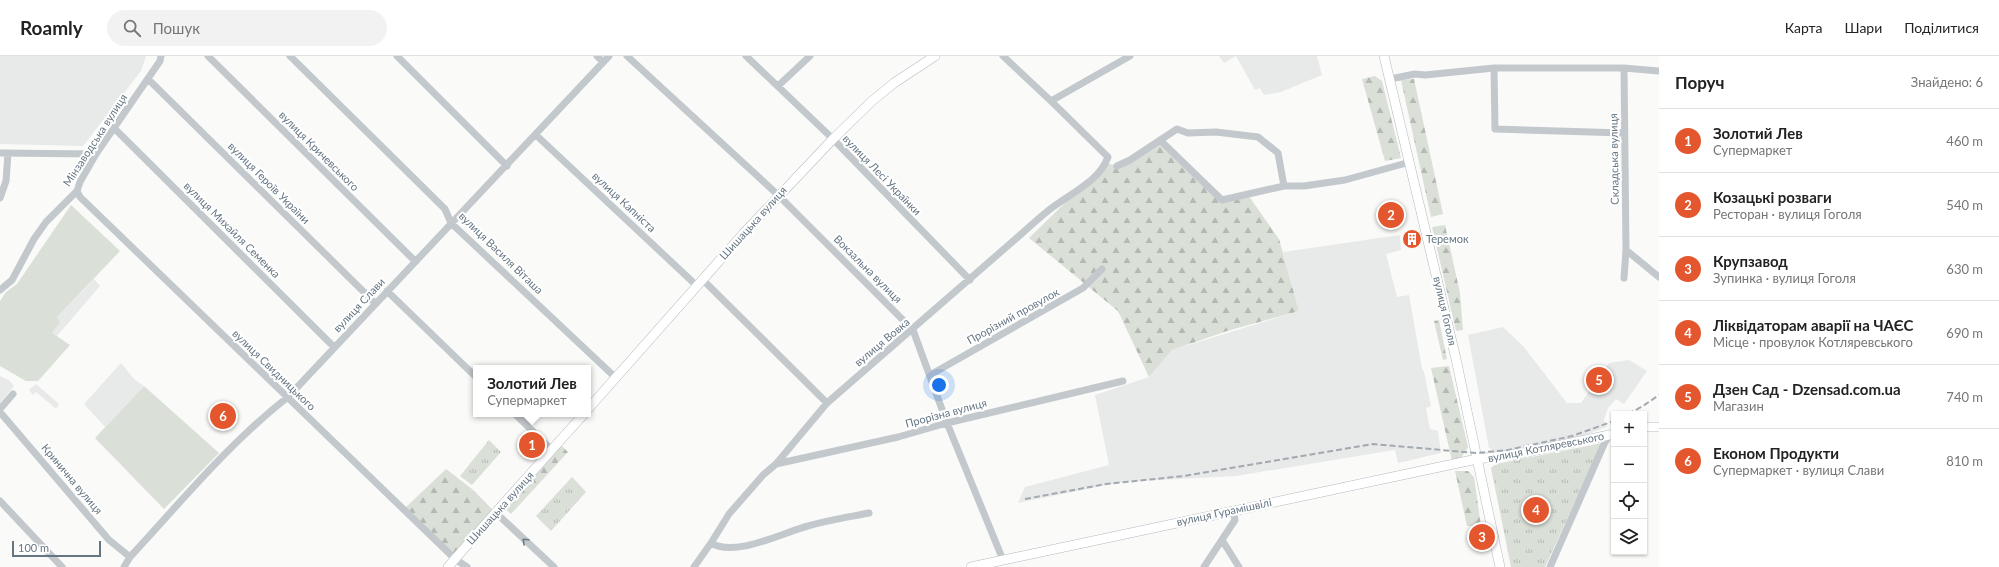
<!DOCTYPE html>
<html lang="uk">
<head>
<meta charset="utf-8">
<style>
	:root { --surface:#fff; --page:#f2f2f2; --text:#222; --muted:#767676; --line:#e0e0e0; --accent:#e4572e }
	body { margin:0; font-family:Lato,sans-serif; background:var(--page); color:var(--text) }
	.controls { position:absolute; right:12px; bottom:12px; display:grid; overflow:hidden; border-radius:0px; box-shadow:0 1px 3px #0004 }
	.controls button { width:36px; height:36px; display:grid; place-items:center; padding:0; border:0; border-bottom:1px solid var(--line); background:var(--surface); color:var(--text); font:20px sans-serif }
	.scale { position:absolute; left:12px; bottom:10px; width:89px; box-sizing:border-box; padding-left:4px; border:2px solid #657683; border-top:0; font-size:11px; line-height:14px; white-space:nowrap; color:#657683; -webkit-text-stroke:3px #fff; paint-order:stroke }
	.you { position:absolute; left:939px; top:329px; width:14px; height:14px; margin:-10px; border:3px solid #fff; border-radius:50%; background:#1a73e8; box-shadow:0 0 0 6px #1a73e833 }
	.badge { display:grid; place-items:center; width:26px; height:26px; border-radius:50%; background:var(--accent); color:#fff; font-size:13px; font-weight:700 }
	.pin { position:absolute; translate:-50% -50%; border:2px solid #fff; box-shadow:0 1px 4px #0006 }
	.popup { position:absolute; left:473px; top:309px; width:118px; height:52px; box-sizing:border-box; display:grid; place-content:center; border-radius:0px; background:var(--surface); filter:drop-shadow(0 1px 3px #0005); font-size:13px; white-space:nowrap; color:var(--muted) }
	.popup b { font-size:15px; color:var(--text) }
	.popup::after { content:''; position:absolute; left:50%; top:100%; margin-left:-8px; border:8px solid transparent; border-top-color:var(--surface) }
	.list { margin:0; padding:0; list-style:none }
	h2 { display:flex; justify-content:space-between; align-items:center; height:52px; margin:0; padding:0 16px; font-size:17px }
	h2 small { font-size:13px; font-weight:400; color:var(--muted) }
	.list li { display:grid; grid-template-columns:26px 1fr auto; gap:12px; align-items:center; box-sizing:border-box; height:64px; padding:0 16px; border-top:1px solid var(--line) }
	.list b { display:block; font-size:15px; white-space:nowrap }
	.list p { margin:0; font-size:13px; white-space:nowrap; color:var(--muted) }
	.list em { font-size:13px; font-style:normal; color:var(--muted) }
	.icon { flex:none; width:22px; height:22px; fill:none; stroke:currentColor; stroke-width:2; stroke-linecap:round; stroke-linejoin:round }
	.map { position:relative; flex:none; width:1659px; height:511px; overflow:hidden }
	header { display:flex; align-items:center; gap:24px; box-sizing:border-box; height:56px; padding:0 20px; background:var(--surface); border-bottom:1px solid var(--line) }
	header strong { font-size:19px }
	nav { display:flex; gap:22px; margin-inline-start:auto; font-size:14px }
	.search { width:280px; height:36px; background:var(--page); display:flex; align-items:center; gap:10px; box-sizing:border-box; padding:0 14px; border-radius:22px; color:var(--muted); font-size:15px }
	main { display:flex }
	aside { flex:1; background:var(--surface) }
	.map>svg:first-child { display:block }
	.built { fill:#e8e9e9 }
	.forest { fill:url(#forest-firs) }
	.park { fill:url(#park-tufts) }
	.garden { fill:#dadfd7 }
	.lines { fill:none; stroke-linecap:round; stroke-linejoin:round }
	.secondary-casing { stroke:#b3babf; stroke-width:10 }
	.street { stroke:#c3c8cc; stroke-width:7 }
	.secondary { stroke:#fff; stroke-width:9 }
	.rail { stroke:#a2aab0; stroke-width:2; stroke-dasharray:6 3; stroke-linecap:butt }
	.oneway { stroke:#6a7a87 }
	.labels { text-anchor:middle; stroke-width:4; stroke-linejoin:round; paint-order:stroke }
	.street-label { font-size:11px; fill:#657683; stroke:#fff }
	.poi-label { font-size:11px; fill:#657683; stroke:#fff; text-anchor:start }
</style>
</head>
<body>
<header>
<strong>Roamly</strong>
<div class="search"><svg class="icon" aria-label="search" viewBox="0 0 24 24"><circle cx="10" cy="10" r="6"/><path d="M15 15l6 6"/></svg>Пошук</div>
<nav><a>Карта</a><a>Шари</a><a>Поділитися</a></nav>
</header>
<main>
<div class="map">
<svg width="1659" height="511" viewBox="0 0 1659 511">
	<defs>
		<pattern id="forest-firs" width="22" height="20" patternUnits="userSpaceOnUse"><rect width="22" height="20" fill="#dadfd7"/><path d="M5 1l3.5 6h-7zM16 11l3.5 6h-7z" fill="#b4b9b4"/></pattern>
		<pattern id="park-tufts" width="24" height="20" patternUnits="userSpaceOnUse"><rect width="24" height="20" fill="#dadfd7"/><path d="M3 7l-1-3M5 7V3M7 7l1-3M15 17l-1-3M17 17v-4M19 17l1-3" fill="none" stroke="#b4b9b4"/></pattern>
	</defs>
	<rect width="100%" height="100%" fill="#fafaf8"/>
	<!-- built -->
	<path class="built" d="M 0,0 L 146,0 L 141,15 L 83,90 L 0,88 Z
		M 1219,0 L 1317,0 L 1322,19 L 1281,36 L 1264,39 L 1260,32 L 1255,34 L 1236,0 L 1224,7 Z
		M 1400,179 L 1401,194 L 1386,198 L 1397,241 L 1409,239 L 1422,312 L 1424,316 L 1431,350 L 1426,352 L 1430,373 L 1438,375 L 1441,397 L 1398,407 L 1395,394 L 1236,420 L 1122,426 L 1018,447 L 1025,431 L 1109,409 L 1095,339 L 1149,321 L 1172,294 L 1299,255 L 1283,196 Z
		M 94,223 L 100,230 L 57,280 L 52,277 L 60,266 L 57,261 Z
		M 1503,271 L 1524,291 L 1567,347 L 1581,347 L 1609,307 L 1629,304 L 1647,315 L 1624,348 L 1616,343 L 1608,352 L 1604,364 L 1607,371 L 1582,380 L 1498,397 L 1489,392 L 1468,279 Z
		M 121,307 L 134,323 L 144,330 L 105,371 L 84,348 Z
		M 0,320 L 10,325 L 14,330 L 0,347 Z
		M 36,328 L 59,348 L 56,353 L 36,336 L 33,339 L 29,334 Z"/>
	<!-- forest -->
	<path class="forest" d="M 1375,20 L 1382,25 L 1401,102 L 1385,105 L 1362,23 Z
		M 1414,23 L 1443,158 L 1431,161 L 1401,24 Z
		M 1161,85 L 1222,144 L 1248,139 L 1279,183 L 1299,255 L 1227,275 L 1172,294 L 1149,321 L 1118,255 L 1029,182 L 1106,107 L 1117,110 Z
		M 1445,169 L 1460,237 L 1463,274 L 1456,275 L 1432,171 Z
		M 1439,264 L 1447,303 L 1443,304 L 1434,265 Z
		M 1449,310 L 1468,391 L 1461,402 L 1452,405 L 1431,312 Z
		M 561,389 L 568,396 L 511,458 L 505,453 Z
		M 446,413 L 472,433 L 495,456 L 455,503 L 404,453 Z
		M 1455,415 L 1468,415 L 1474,421 L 1481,470 L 1467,470 Z"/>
	<!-- park -->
	<path class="park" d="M 489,384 L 501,396 L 472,429 L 460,420 Z
		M 1602,387 L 1545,511 L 1511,511 L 1491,412 L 1496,408 Z
		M 572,421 L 586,436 L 551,475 L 536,460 Z"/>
	<!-- garden -->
	<path class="garden" d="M 71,149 L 120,195 L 57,261 L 60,266 L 52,277 L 70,289 L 38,325 L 26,325 L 0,310 L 0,245 L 6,236 L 17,228 Z
		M 144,330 L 219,397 L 164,453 L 95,382 Z"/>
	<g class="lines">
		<defs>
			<path id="secondary" d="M 1384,0 L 1456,303 L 1500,511
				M 588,353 L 743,178 L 833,83 L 872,45 L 894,27 L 935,0
				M 1644,371 L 1659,371
				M 448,511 C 493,459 538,409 584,358
				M 971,511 L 1477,403 L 1518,398 L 1614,378"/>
		</defs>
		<!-- secondary casing -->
		<use href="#secondary" class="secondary-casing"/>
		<!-- street -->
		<path class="street" d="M 208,0 L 415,205
			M 290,0 L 445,153 L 451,167 L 616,322
			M 397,0 L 507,110
			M 597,0 L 603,6
			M 627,0 L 778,139 L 913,274 L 947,367 L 1003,504
			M 746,0 L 833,83 L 970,224
			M 1494,12 L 1495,73 L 1624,77
			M 1624,12 L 1626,194 L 1624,222
			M 148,23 L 375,247
			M 1390,23 L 1415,18 L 1425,19 L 1494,12 L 1624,12 L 1659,15
			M 778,30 L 810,0
			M 1051,45 L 1130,0
			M 115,73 L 334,291
			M 536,79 L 696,229
			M 1161,85 L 1222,144 L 1284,130 L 1304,130 L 1345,124 L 1410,106
			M 0,97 L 96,98
			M 1117,110 L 1130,104 L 1177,73 L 1188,77 L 1216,76 L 1258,81 L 1278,97 L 1284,130
			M 77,135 L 80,141 C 205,263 331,382 455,503 L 467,511
			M 0,142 L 6,125 L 8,97
			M 1626,194 L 1659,221
			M 702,223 L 827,347
			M 0,234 L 12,224 L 34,183 L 46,166 L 77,135 L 80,126 L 96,98 L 160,5 L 161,0
			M 387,235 L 476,321
			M 930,319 L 1083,232 L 1102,213
			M 0,353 L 13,338
			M 0,356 L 109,484 L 130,501
			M 515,358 L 551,393
			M 776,408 L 898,381 L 947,367 L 1123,325
			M 0,445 L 62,511
			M 495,456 L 554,511
			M 1222,484 L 1239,511
			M 711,487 C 735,502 784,476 808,470 C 828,464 849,461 869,457
			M 124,511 L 130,501 C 181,446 229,387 288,341 L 609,0
			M 694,511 L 711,487 L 729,458 L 763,419 L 776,408 L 827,347 L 1019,180 C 1029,171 1039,162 1049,154 C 1069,138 1099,126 1108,101 L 1051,45 L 1003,0
			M 1204,511 L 1235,464 L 1233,454
			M 1550,511 L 1605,386 L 1610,379"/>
		<!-- secondary -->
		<use href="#secondary" class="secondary"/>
		<!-- rail -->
		<path class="rail" d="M 1628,358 L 1643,350 L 1659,339
			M 1025,443 L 1106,428 L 1184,420 L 1373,388 L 1476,397 L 1508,394 L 1572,380 L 1614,365"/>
	</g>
	<!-- one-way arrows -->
	<defs><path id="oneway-chevron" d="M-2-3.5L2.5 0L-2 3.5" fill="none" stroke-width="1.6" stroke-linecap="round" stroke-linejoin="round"/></defs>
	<use class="oneway" href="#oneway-chevron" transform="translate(525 485) rotate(-137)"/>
	<!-- icons -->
	<defs>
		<symbol id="building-disc" viewBox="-11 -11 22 22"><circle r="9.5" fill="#e4572e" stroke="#fff"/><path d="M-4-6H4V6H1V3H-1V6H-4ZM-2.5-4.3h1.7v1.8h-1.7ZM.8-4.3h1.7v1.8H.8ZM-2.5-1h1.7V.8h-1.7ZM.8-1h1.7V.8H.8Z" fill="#fff"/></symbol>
	</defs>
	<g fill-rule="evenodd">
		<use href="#building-disc" x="1401" y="172" width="22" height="22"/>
	</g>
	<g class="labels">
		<!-- street labels -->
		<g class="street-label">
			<text transform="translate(95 84) rotate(-57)" y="4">Мінзаводська вулиця</text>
			<text transform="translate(319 95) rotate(45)" y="4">вулиця Кричевського</text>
			<text transform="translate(1614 103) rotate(-91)" y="4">Складська вулиця</text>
			<text transform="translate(882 119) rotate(46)" y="4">вулиця Лесі Українки</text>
			<text transform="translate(269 127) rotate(45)" y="4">вулиця Героїв України</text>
			<text transform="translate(624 146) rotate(43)" y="4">вулиця Капніста</text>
			<text transform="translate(753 167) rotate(-48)" y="4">Шишацька вулиця</text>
			<text transform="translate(232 174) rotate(45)" y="4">вулиця Михайля Семенка</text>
			<text transform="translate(501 197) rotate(44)" y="4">вулиця Василя Віташа</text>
			<text transform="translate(868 213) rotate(45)" y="4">Вокзальна вулиця</text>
			<text transform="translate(359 249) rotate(-47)" y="4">вулиця Слави</text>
			<text transform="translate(1445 255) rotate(77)" y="4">вулиця Гоголя</text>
			<text transform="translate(1013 260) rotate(-29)" y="4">Прорізний провулок</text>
			<text transform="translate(882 286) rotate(-40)" y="4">вулиця Вовка</text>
			<text transform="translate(274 314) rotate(44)" y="4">вулиця Свидницького</text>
			<text transform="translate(946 357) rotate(-15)" y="4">Прорізна вулиця</text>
			<text transform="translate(1546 391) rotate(-11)" y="4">вулиця Котляревського</text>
			<text transform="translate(72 423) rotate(50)" y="4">Кринична вулиця</text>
			<text transform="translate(500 452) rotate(-48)" y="4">Шишацька вулиця</text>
			<text transform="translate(1224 456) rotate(-12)" y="4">вулиця Гурамішвілі</text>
		</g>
		<!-- poi labels -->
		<g class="poi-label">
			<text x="1426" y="187">Теремок</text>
		</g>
	</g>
</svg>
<div class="controls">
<button>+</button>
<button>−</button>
<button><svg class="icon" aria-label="locate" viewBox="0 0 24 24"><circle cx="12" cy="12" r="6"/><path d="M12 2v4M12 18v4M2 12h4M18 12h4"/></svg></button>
<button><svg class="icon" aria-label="layers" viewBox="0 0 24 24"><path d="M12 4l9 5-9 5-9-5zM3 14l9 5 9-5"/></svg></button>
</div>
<div class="scale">100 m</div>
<div class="you"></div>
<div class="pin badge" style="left:532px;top:389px">1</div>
<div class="popup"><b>Золотий Лев</b>Супермаркет</div>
<div class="pin badge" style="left:1391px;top:159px">2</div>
<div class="pin badge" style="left:1482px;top:481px">3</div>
<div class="pin badge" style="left:1536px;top:454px">4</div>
<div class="pin badge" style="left:1599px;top:324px">5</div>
<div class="pin badge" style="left:223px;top:360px">6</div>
</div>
<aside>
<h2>Поруч<small>Знайдено: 6</small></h2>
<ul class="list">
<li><span class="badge">1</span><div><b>Золотий Лев</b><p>Супермаркет</p></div><em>460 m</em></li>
<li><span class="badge">2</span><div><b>Козацькі розваги</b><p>Ресторан · вулиця Гоголя</p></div><em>540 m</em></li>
<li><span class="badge">3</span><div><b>Крупзавод</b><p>Зупинка · вулиця Гоголя</p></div><em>630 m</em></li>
<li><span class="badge">4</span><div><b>Ліквідаторам аварії на ЧАЄС</b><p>Місце · провулок Котляревського</p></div><em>690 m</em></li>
<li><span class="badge">5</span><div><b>Дзен Сад - Dzensad.com.ua</b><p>Магазин</p></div><em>740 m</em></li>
<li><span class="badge">6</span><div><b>Економ Продукти</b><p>Супермаркет · вулиця Слави</p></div><em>810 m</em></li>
</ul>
</aside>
</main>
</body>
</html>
